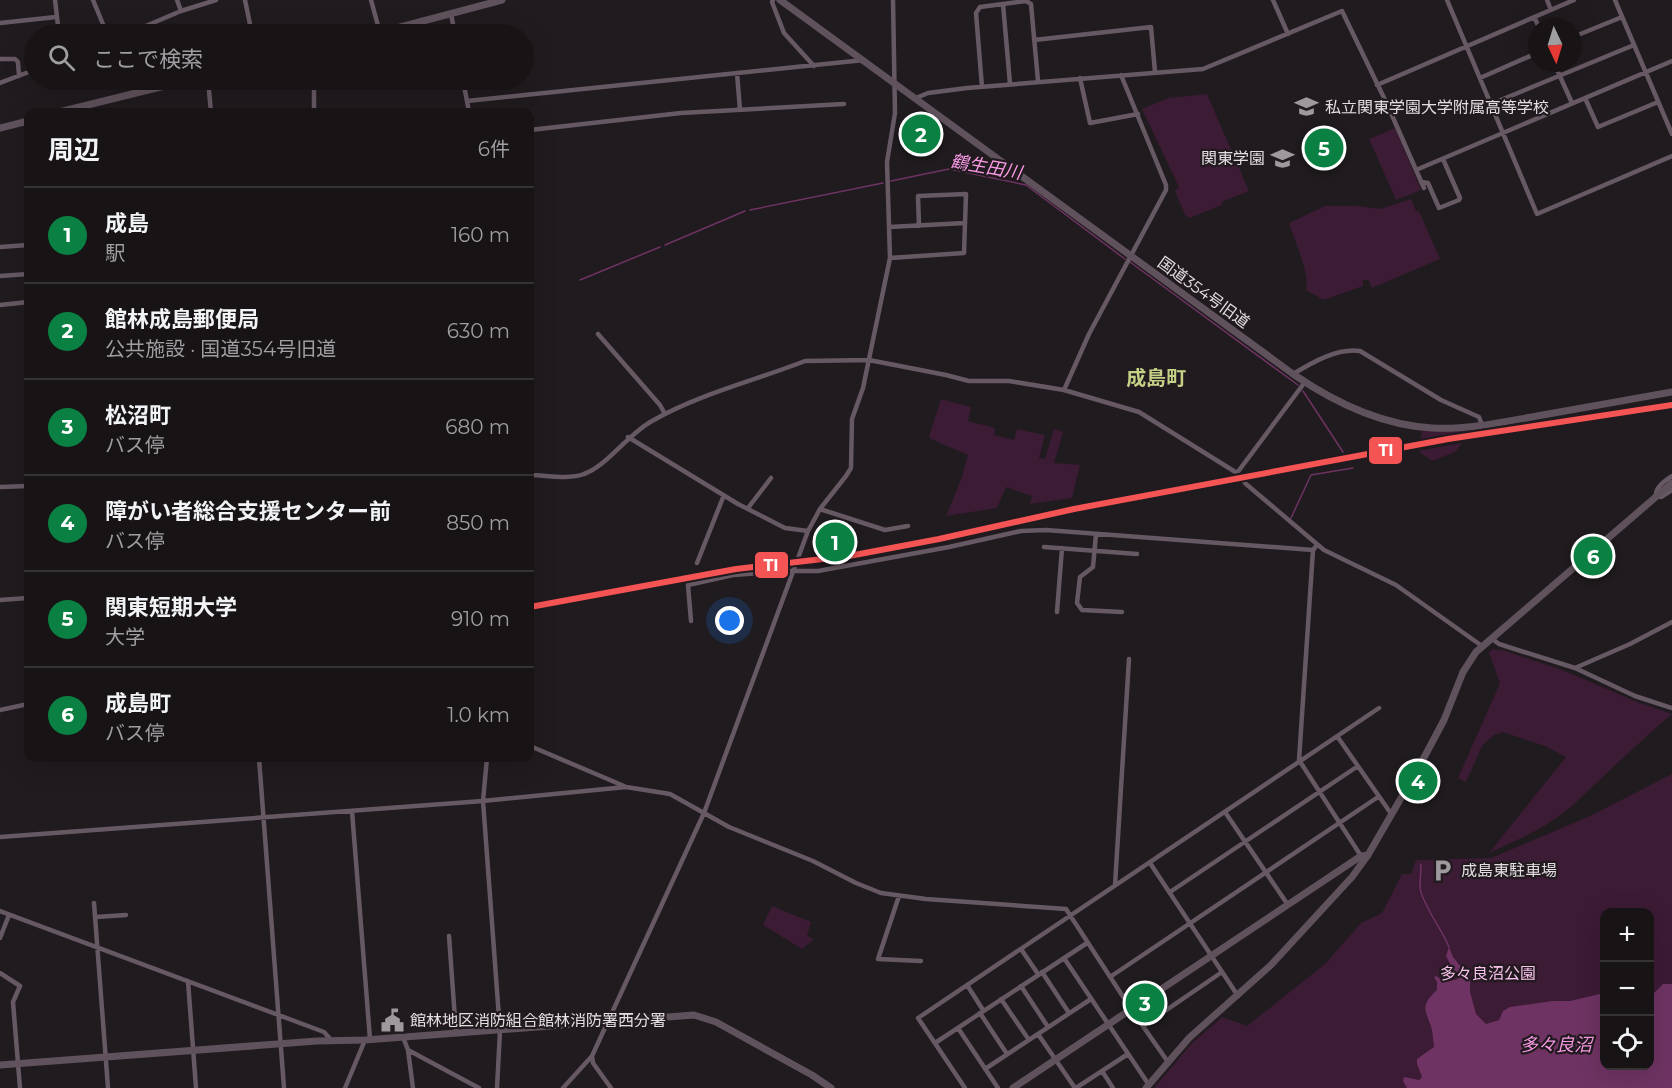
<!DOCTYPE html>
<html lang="ja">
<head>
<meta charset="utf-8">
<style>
	:root { --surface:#181416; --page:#252123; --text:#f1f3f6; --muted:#9f9ea1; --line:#363335; --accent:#0b8043 }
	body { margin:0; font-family:Montserrat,"Noto Sans JP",sans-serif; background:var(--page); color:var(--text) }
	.controls { position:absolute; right:18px; bottom:18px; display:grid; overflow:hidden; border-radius:12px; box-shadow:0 6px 24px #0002 }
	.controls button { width:54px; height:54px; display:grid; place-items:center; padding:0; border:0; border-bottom:2px solid var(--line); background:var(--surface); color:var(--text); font:30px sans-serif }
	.compass { position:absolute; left:1528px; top:18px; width:54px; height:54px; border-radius:50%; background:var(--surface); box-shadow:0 6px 24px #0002; rotate:176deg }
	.you { position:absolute; left:730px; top:621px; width:21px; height:21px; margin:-15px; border:4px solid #fff; border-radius:50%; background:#1a73e8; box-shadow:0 0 0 9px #1a73e833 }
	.badge { display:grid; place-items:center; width:39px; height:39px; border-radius:50%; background:var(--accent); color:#fff; font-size:20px; font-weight:700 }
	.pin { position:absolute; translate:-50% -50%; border:3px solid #fff; box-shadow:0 2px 6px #0006 }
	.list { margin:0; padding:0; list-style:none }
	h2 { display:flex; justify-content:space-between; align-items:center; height:78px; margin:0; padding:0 24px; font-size:26px }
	h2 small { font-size:20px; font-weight:400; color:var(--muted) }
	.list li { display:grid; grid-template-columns:39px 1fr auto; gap:18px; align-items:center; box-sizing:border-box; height:96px; padding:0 24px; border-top:2px solid var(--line) }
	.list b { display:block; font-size:22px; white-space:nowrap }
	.list p { margin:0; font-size:20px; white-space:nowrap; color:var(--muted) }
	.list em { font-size:20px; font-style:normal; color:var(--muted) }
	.icon { flex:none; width:33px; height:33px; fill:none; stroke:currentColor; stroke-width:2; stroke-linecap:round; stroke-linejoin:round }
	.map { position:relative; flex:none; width:1672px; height:1088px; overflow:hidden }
	.search { position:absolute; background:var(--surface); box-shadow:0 6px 24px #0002; left:24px; top:24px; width:510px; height:66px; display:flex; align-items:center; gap:15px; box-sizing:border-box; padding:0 21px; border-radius:33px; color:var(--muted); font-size:22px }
	.panel { position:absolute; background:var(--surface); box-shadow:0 6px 24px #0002; left:24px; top:108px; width:510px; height:654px; border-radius:12px }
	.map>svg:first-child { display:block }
	.green { fill:#3c1b35; fill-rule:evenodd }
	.water { fill:#6e3362 }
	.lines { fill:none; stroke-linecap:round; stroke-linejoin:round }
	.stream { stroke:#6e3362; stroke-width:1.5 }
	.street { stroke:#675964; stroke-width:4.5 }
	.secondary { stroke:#60525c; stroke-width:7 }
	.rail-1-casing { stroke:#211a1f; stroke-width:10 }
	.rail-1 { stroke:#f55454; stroke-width:6 }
	.labels { text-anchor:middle; stroke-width:4.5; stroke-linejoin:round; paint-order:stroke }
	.poi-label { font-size:16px; fill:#e2dde1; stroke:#211a1f; text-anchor:start }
	.street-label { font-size:16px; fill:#e2dde1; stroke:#211a1f }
	.park-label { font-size:16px; fill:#f9c0eb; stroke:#211a1f }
	.water-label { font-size:18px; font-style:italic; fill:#f89ae4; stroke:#211a1f }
	.quarter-label { font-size:20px; font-weight:bold; fill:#c5d185; stroke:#211a1f }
	.line-badge { stroke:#211a1f; stroke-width:2 }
	.badge-label { font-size:16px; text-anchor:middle; font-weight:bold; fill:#fff }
</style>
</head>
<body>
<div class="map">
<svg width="1672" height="1088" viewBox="0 0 1672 1088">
	<rect width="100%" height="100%" fill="#201b1e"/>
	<!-- green -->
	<path class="green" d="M 1207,94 L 1249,191 L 1222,202 L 1222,205 L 1190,218 L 1185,215 L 1175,191 L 1179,187 L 1142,109 L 1168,98 Z
		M 1395,128 L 1421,190 L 1396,200 L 1369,139 Z
		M 1411,199 L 1416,211 L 1419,211 L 1440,259 L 1372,288 L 1368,280 L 1363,280 L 1363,286 L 1324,300 L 1306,290 C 1310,273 1294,240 1289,223 L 1325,206 L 1356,206 L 1380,209 Z
		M 941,399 L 971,407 L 968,421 L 995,428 L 994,435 L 1014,440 L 1017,429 L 1045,435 L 1039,458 L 1045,459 L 1054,429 L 1063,432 L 1054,463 L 1080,465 L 1072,498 L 1030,504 L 1032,496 L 1006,487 L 997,508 L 946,516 L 962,477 L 968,455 L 931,439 L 929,436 Z
		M 1492,428 L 1421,440 L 1422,431 L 1460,431 Z
		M 1462,443 L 1455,452 L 1432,461 L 1418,451 Z
		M 1492,649 L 1502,650 L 1565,671 L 1637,702 L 1672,714 C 1638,743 1606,774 1573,805 C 1551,825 1517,841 1489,853 L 1566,757 L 1545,746 L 1503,732 L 1494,735 L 1482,746 L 1466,782 L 1458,778 L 1500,683 L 1489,653 Z
		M 1672,774 L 1672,1088 L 1154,1088 L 1192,1043 L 1222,1017 L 1247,1026 L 1325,964 L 1361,923 L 1382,913 L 1402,874 L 1411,874 L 1416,860 L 1491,858 L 1590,816 ZM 1604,912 L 1650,912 L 1650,1066 L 1604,1066 Z
		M 772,906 L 811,922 L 807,936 L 814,939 L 802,949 L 763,925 Z"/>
	<!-- water -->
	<path class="water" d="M 1449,947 L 1453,957 L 1470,978 L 1470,992 L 1476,1014 L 1486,1024 L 1499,1020 L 1503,1011 L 1510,1007 L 1553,1001 L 1570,1001 L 1604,993 L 1604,1066 L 1650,1066 L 1650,994 L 1652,995 L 1663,984 L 1672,984 L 1672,1088 L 1407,1088 L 1403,1081 L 1404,1077 L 1419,1080 L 1422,1077 L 1417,1064 L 1417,1059 L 1434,1047 C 1433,1040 1433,1033 1431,1026 C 1424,1008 1421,1005 1437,990 L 1437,982 L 1434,977 L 1436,976 L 1445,982 L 1458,979 L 1446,956 Z"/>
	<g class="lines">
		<!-- stream -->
		<path class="stream" d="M 891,181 L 949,169 L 1026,185 L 1125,259
			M 750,210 L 883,183
			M 665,245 L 745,211
			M 1130,262 L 1298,385
			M 580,280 L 660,247
			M 1303,391 L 1343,452
			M 1291,518 L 1311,475 L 1353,468
			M 1421,864 C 1421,871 1420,880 1420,888 C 1423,906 1442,929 1449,947"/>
		<!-- street -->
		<path class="street" d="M 55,0 L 59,34
			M 93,0 L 107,34
			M 177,0 L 181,11
			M 245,0 L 252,34
			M 371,0 L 380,33
			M 773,0 L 772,2 L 784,33 L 814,66
			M 1273,0 L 1288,34
			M 1447,0 L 1537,214 L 1672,156
			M 1547,0 L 1551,10
			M 1615,0 L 1672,134
			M 1003,4 L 1010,84
			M 451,14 L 455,34
			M 1534,17 L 1539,27
			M 0,23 L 56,17
			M 127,34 L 181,11 L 216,0
			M 1573,37 L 1622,17
			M 1034,40 L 1151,27 L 1155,72
			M 0,59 L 15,59 L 18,62 L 19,76
			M 1554,63 L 1572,103
			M 737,73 L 740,110
			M 1080,78 L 1090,123 L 1138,114
			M 1480,78 L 1537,53
			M 208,80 L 211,112
			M 314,80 L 314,112
			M 463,80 L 469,112
			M 0,83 L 34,70
			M 1377,85 L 1574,0
			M 982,87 L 976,13 L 980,7 L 1026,1 L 1031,4 L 1038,81
			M 916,98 L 928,93 L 967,88 L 1203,69 L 1342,11 L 1387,104 L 1424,188
			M 1585,98 L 1598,127 L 1658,102
			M 467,101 L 864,60
			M 1491,104 L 1634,45
			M 530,130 L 681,113 L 844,104
			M 1416,170 L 1672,61
			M 1421,182 L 1428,183 L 1439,208 L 1459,200 L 1460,198 L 1443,159
			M 889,227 L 965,223
			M 0,247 L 28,245
			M 890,258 L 964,253 L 966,194 L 918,196 L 919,226
			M 0,276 L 28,274
			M 0,305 L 28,302
			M 598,334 L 660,405 L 665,414
			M 1293,374 C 1313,362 1337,348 1360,351 L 1441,400 L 1479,417 L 1482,425
			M 1064,390 L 1089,334 L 1166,190 L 1166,185 L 1121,75
			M 628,437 L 738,504 L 785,528 L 808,531 L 820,509 L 846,476 L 851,468 L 852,419 L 863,388 L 890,258 L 887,162 L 895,113 L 893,0
			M 1237,473 L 1305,382
			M 530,475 C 546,475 568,480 584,474 C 607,466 628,434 652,421 C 699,394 754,381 805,361 L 869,360 L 946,375 L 969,381 L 1009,381 L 1064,390 L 1139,412 L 1237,473 L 1246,484 L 1324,550 L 1396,585 L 1482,646
			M 1672,476 C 1665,481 1655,487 1656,496 L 1661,497 L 1672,490
			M 0,487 L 28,486
			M 748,508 L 771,478
			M 820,509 L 885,530 L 908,526
			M 808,531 L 704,813 L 729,827 L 813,861 L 856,883 L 881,893 L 926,899 L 1066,909 L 1131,1009 L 1168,1062
			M 1096,534 L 1093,567 L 1080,577 L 1077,603 L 1082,610 L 1122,612
			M 1044,547 L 1137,554
			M 1313,550 L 1299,760 L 1361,856
			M 697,563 L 724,495
			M 0,600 L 28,598
			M 1057,612 L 1062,548
			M 691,621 L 688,585 L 733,575 L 791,571 L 818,571 L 949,547 L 1021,531 L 1046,530 L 1313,550 L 1317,545
			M 1491,638 L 1499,644 L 1575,668 L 1635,696 L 1672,708
			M 1575,668 L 1630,644 L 1672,622
			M 0,710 L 28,704
			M 1337,736 L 1392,815
			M 530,746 L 624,786
			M 259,758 L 284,1088
			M 487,758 L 483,801 L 500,1031 L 497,1088
			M 352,811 L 370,1039
			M 1225,812 L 1288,905
			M 0,837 L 483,801 L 626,787 L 670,794 L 704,813 L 592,1056 L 593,1063 L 611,1088
			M 1150,863 L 1238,996
			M 1115,885 L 1129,659
			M 1170,892 L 1358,766
			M 899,896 L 878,959 L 921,961
			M 94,903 L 108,1088
			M 0,911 L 324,1032 L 332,1041
			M 96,917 L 126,915
			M 449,936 L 456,1033
			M 0,938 L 9,915
			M 1021,949 L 1038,974
			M 1064,958 L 1149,1085
			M 1042,972 L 1069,1013
			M 0,973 L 20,986 L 13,1002 L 20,1088
			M 1110,977 L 1378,797
			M 188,981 L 196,1088
			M 967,985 L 983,1010
			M 1021,986 L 1048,1027
			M 1001,999 L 1029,1040
			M 980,1013 L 1007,1054
			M 1143,1026 L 1222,972
			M 958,1028 L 998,1088
			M 1038,1034 L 1075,1088
			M 403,1037 L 408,1050 L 479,1088
			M 935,1043 L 1087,943
			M 408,1050 L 413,1088
			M 985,1069 L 1091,999
			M 1102,1071 L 1113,1088
			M 345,1088 L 365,1040
			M 563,1088 L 592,1056
			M 965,1088 L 918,1018 L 1379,708
			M 1076,1088 L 1128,1054"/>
		<!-- secondary -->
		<path class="secondary" d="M 780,0 L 1293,374 C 1335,403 1381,425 1432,428 C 1467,430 1503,422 1537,416 C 1582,408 1627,400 1672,392
			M 374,34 L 502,0
			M 59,112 L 189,80
			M 0,128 L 28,121
			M 0,1065 L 317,1041 L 365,1040 L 694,1015 L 716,1022 L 812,1075 L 831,1088
			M 1013,1088 L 1361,856 L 1368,855
			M 1146,1088 L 1189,1038 L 1271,965 L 1352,877 L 1368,855 L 1419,767 L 1444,720 L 1463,672 L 1476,652 L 1672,483"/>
		<defs>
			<path id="rail-1" d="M 530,607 L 736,569 L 849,556 L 939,539 L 1074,509 L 1448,439 L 1672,405"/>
		</defs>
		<!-- rail-1 casing -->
		<use href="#rail-1" class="rail-1-casing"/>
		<!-- rail-1 -->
		<use href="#rail-1" class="rail-1"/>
	</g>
	<!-- icons -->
	<defs>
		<symbol id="school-bare" viewBox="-9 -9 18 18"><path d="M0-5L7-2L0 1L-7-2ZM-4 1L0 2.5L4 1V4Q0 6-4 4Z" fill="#9e999d" stroke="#211a1f" stroke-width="2.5" paint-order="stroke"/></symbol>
		<symbol id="parking-bare" viewBox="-9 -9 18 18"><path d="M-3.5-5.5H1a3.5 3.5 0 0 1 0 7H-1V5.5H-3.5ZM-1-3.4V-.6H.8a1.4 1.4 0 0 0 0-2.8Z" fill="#9e999d" stroke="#211a1f" stroke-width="2.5" paint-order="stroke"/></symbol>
		<symbol id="civic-bare" viewBox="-9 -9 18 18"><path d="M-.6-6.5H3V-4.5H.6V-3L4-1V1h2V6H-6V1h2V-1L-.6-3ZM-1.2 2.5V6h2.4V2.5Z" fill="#9e999d" stroke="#211a1f" stroke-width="2.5" paint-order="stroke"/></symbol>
	</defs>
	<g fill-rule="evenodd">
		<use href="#school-bare" x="1290" y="90" width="33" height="33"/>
		<use href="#school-bare" x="1266" y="142" width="33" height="33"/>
		<use href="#parking-bare" x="1426" y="854" width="33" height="33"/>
		<use href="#civic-bare" x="376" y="1004" width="33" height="33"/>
	</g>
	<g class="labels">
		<!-- poi labels -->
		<g class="poi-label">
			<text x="1325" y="113">私立関東学園大学附属高等学校</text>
			<text x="1265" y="164" text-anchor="end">関東学園</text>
			<text x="1461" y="876">成島東駐車場</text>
			<text x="410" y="1026">館林地区消防組合館林消防署西分署</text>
		</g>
		<!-- street labels -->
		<g class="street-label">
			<text transform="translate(1204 292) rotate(36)" y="6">国道354号旧道</text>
		</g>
		<!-- park labels -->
		<g class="park-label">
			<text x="1488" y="979">多々良沼公園</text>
		</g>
		<!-- water labels -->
		<g class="water-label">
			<text transform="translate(986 167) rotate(10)" y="6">鶴生田川</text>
			<text x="1556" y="1051">多々良沼</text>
		</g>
		<!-- quarter labels -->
		<g class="quarter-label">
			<text x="1156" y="385">成島町</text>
		</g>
	</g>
	<g class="line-badge">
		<rect x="1368" y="436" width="35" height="29" rx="6" fill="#f55454"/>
		<rect x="754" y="551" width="35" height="28" rx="6" fill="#f55454"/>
	</g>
	<g class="badge-label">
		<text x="1386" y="456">TI</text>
		<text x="771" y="571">TI</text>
	</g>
</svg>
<div class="controls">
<button>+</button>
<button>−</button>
<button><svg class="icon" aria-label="locate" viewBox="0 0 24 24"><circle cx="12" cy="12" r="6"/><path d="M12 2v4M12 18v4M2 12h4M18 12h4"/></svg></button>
</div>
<svg class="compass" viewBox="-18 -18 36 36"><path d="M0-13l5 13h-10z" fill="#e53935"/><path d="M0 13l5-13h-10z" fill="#9f9ea1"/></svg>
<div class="you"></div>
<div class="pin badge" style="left:835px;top:542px">1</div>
<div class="pin badge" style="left:921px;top:134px">2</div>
<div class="pin badge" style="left:1145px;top:1003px">3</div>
<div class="pin badge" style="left:1418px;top:781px">4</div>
<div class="pin badge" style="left:1324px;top:148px">5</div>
<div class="pin badge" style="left:1593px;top:556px">6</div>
<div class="search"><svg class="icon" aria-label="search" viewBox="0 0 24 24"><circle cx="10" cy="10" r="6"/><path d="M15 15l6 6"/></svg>ここで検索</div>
<section class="panel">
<h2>周辺<small>6件</small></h2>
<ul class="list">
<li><span class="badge">1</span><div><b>成島</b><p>駅</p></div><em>160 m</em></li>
<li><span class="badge">2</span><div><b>館林成島郵便局</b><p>公共施設 · 国道354号旧道</p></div><em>630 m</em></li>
<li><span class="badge">3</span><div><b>松沼町</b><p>バス停</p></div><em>680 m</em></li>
<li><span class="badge">4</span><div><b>障がい者総合支援センター前</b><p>バス停</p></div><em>850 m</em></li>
<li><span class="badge">5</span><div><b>関東短期大学</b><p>大学</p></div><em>910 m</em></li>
<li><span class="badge">6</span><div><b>成島町</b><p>バス停</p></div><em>1.0 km</em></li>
</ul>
</section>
</div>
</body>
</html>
